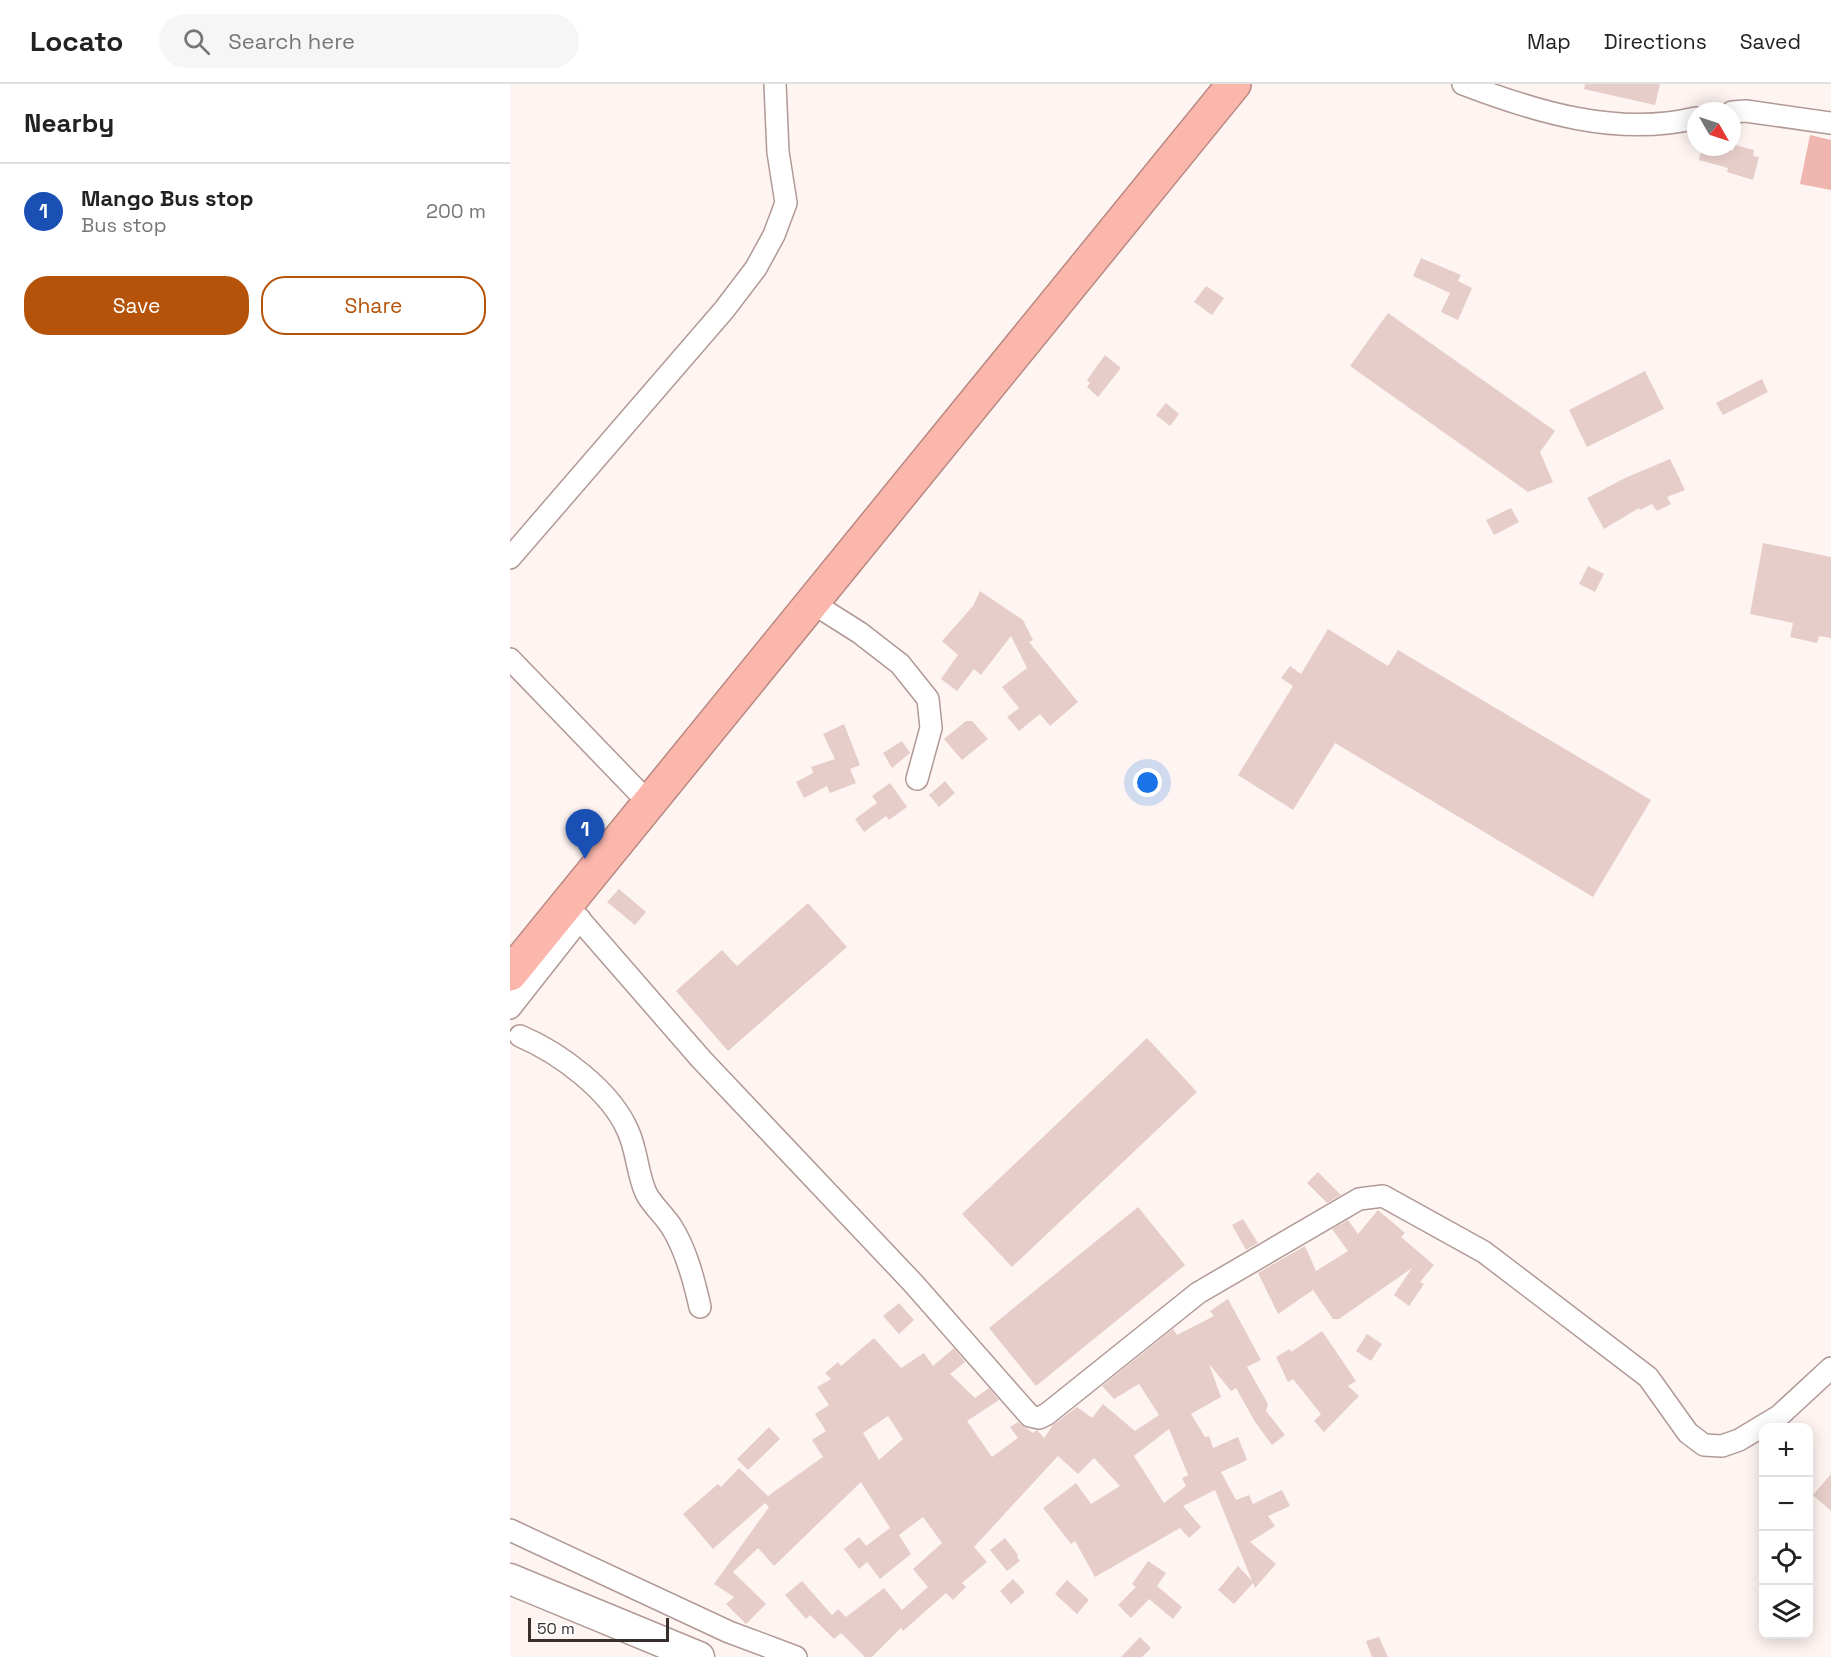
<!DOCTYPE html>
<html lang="en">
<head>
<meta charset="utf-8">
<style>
	:root { --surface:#fff; --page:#f6f6f6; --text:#222; --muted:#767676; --line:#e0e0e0; --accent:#b45309 }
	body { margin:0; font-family:"Space Grotesk",sans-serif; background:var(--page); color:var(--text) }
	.controls { position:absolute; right:18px; bottom:18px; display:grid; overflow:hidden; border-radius:12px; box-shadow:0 3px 15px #0003 }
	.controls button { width:54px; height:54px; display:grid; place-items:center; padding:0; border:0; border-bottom:2px solid var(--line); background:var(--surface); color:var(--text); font:30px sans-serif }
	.compass { position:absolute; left:1177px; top:18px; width:54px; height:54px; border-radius:50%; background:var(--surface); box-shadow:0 3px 15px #0003; rotate:129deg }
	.scale { position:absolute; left:18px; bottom:15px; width:141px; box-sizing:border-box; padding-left:6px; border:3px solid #39302e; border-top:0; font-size:16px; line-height:21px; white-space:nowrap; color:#39302e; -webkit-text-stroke:4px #fff; paint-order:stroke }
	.you { position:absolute; left:638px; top:699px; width:21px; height:21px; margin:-15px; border:4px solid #fff; border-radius:50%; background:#1a73e8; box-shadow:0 0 0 9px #1a73e833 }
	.badge { display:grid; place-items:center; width:39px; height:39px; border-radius:50%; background:var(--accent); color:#fff; font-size:20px; font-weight:700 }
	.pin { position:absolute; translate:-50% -50px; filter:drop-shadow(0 2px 3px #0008) }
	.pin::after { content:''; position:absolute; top:32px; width:21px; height:18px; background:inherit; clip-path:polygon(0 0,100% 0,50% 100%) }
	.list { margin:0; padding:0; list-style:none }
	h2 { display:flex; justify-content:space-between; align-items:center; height:78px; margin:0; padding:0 24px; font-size:26px }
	h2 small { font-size:20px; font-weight:400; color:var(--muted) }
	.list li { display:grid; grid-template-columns:39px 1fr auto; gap:18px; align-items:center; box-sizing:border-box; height:96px; padding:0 24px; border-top:2px solid var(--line) }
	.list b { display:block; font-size:22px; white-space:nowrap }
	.list p { margin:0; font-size:20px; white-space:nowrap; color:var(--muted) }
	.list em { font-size:20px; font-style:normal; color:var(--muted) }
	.actions { display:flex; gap:12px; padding:18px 24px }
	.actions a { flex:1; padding:14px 0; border:2px solid var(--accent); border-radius:24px; text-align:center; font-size:21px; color:var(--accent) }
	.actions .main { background:var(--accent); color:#fff }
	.icon { flex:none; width:33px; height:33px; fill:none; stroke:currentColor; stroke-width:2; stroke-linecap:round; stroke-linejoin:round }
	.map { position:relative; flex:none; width:1321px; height:1573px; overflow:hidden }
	header { display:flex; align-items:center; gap:36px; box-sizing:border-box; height:84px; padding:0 30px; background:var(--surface); border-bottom:2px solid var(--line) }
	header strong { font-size:28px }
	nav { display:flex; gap:33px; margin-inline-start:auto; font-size:21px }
	.search { width:420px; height:54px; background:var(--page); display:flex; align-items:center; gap:15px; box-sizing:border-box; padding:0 21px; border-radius:33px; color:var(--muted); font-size:22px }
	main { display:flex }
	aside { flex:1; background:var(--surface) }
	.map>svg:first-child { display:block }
	.green { fill:#eeb6ae }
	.building { fill:#e6cdc9; fill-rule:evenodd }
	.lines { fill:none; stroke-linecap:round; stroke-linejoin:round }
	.street-casing { stroke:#b19995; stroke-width:24 }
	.secondary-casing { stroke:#b19995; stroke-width:33 }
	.highway-casing { stroke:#b88881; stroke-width:36 }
	.street { stroke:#fff; stroke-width:21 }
	.secondary { stroke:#fff; stroke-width:30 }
	.highway { stroke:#fcb7ad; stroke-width:33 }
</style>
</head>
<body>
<header>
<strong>Locato</strong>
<div class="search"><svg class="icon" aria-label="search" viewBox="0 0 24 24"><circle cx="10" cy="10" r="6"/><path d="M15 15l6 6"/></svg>Search here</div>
<nav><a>Map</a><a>Directions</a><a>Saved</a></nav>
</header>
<main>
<aside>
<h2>Nearby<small></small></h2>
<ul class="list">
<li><span class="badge" style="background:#1a4fb4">1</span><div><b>Mango Bus stop</b><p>Bus stop</p></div><em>200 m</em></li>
</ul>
<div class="actions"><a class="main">Save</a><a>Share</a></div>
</aside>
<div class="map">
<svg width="1321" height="1573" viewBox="0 0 1321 1573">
	<rect width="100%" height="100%" fill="#fef4f2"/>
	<!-- green -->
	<path class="green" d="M 1300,51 L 1321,56 L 1321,106 L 1290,100 Z"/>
	<!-- building -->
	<path class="building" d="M 1075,0 L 1150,0 L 1145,21 L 1074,5 Z
		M 1225,61 L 1244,66 L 1243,72 L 1249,73 L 1243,96 L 1217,88 L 1218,84 L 1189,76 L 1192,63 L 1210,63 L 1223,67 Z
		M 911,174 L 951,191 L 948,197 L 962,204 L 948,236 L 931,228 L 940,209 L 903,192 Z
		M 696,202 L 714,214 L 702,231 L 684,218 Z
		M 878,229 L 1045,347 L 1030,368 L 1043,398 L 1018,408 L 840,282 Z
		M 595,271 L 611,284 L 588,313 L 577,303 L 580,299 L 577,296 Z
		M 1135,287 L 1154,325 L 1077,363 L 1059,326 Z
		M 1252,295 L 1258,308 L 1213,331 L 1206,319 Z
		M 656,319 L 669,330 L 660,342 L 646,331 Z
		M 1160,375 L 1175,406 L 1157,413 L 1161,420 L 1147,427 L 1142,420 L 1130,426 L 1129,424 L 1094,445 L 1077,414 L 1115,394 Z
		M 1001,424 L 1009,438 L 984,451 L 976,436 Z
		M 1253,459 L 1321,473 L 1321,554 L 1309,552 L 1307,559 L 1280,553 L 1283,539 L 1240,530 Z
		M 1078,482 L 1094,490 L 1085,508 L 1069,500 Z
		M 470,507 L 513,536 L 523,556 L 519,558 L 568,618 L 540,642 L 530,630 L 509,647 L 497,633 L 509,624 L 492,603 L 517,584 L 501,552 L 471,591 L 464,585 L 447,607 L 431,595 L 448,571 L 432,557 L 463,522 Z
		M 818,545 L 878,582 L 888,566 L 1141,716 L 1083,813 L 825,659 L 783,726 L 728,691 L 783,602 L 771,594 L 780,582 L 791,590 Z
		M 456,637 L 462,637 L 478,655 L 452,676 L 434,655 Z
		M 334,640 L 350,681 L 340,685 L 346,699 L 320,709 L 317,702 L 294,714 L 286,698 L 303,689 L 301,683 L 325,675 L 313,650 Z
		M 392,657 L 400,669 L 382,684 L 373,669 Z
		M 435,697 L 445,709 L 429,723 L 419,711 Z
		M 380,699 L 397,723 L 379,736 L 376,732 L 354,748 L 345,735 L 367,719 L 362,712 Z
		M 109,805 L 136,828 L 125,841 L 97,818 Z
		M 298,819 L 337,863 L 218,967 L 166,907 L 212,866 L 227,882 Z
		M 637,954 L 687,1008 L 502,1183 L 452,1130 Z
		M 808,1088 L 831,1111 L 817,1119 L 797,1099 Z
		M 628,1123 L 675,1181 L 526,1302 L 479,1244 Z
		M 868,1126 L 895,1149 L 891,1153 L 924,1181 L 910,1198 L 914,1200 L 899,1222 L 884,1211 L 902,1184 L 829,1235 L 823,1235 L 803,1206 L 768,1230 L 748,1189 L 795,1162 L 806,1187 L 838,1167 L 822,1145 L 838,1136 L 848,1150 Z
		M 733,1135 L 748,1159 L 736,1166 L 722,1141 Z
		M 718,1215 L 751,1276 L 737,1283 L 758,1320 L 756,1327 L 775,1351 L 762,1361 L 745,1338 L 726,1304 L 721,1307 L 699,1280 L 711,1313 L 681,1330 L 695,1353 L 699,1352 L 703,1364 L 728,1353 L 737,1376 L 711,1388 L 726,1416 L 739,1411 L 743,1420 L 772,1406 L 780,1422 L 758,1432 L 765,1442 L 740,1458 L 766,1480 L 745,1504 L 743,1499 L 724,1520 L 708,1506 L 728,1482 L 742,1497 L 705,1406 L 673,1422 L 691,1443 L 679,1454 L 670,1444 L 585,1493 L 565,1457 L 561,1460 L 533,1424 L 566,1399 L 581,1420 L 610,1402 L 584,1374 L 568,1390 L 548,1372 L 464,1463 L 477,1478 L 452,1499 L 456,1503 L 443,1516 L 436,1509 L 393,1547 L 391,1544 L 362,1573 L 355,1573 L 331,1549 L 324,1555 L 300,1531 L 296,1535 L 275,1511 L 292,1497 L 322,1531 L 328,1525 L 336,1533 L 374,1504 L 392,1526 L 418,1503 L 403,1485 L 432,1459 L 413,1433 L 389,1451 L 401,1470 L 370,1495 L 357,1478 L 349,1485 L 334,1465 L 349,1453 L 356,1462 L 380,1444 L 351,1398 L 264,1482 L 248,1464 L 223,1488 L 256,1520 L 236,1540 L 216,1520 L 224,1513 L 204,1500 L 259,1423 L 255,1419 L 203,1465 L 173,1430 L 208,1400 L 211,1403 L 229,1384 L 258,1412 L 313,1373 L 302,1356 L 316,1347 L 305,1330 L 319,1321 L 307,1303 L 321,1295 L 315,1289 L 328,1278 L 331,1282 L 364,1254 L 391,1284 L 414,1269 L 423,1282 L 444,1264 L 455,1278 L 440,1290 L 465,1314 L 479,1304 L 489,1316 L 457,1337 L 482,1373 L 508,1354 L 500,1343 L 508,1338 L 523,1349 L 527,1346 L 534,1354 L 543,1341 L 567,1323 L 582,1334 L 593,1320 L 625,1347 L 649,1331 L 629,1300 L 604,1315 L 592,1302 L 663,1245 L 667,1251 L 704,1232 L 700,1227 ZM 378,1332 L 393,1355 L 369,1376 L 353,1349 ZM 659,1345 L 678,1391 L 672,1394 L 676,1402 L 654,1419 L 624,1372 Z
		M 389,1219 L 404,1236 L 389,1250 L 373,1232 Z
		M 812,1247 L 846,1297 L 838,1302 L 849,1312 L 814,1348 L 804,1337 L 811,1330 L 783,1295 L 778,1298 L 766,1273 L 780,1265 L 781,1268 Z
		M 857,1250 L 872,1260 L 861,1277 L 846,1267 Z
		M 259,1343 L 270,1355 L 238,1386 L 227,1375 Z
		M 1321,1390 L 1321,1427 L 1303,1411 Z
		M 495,1454 L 508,1471 L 507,1473 L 510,1477 L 497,1487 L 480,1466 Z
		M 638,1477 L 656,1489 L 647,1502 L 672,1523 L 663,1535 L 639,1515 L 621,1534 L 608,1521 L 626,1503 L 622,1500 Z
		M 503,1495 L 515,1508 L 501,1520 L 490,1507 Z
		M 557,1496 L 579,1516 L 567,1530 L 545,1510 Z
		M 630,1553 L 641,1564 L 632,1573 L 611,1573 Z
		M 869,1553 L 878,1573 L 862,1573 L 856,1557 Z"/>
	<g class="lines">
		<defs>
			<path id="street" d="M 953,0 C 1026,28 1108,53 1186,34
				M 1222,28 L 1236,27 L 1321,39
				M 0,474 L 214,226 L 246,184 L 264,151 L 276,119 L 268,68 L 265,0
				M 301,518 L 350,549 L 390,580 L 418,615 L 421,644 L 407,695
				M 0,575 L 139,719
				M 57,821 L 191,975 L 403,1199 L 520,1332 L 529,1334 L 537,1330 L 688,1209 L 849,1115 L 873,1112 L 974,1168 L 1138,1293 L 1178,1349 L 1194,1361 L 1212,1362 L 1229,1356 L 1269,1332 L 1321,1284
				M 0,924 L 70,835
				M 10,952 C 50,969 101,1007 118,1047 C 127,1066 127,1089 136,1109 C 141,1120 154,1131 161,1142 C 176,1165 184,1196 190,1223
				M 0,1446 L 219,1548 L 286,1573"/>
			<path id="secondary" d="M 0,1495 L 189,1573"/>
			<path id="highway" d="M 0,890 L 724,0"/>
		</defs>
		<!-- street casing -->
		<use href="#street" class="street-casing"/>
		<!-- secondary casing -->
		<use href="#secondary" class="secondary-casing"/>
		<!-- highway casing -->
		<use href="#highway" class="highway-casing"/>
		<!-- street -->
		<use href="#street" class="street"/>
		<!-- secondary -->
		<use href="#secondary" class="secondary"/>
		<!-- highway -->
		<use href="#highway" class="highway"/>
	</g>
</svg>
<div class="controls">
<button>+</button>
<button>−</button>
<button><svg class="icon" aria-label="locate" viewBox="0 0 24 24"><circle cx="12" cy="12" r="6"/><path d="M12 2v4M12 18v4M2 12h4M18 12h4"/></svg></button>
<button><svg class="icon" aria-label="layers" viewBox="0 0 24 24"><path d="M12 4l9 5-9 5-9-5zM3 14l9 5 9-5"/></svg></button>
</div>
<svg class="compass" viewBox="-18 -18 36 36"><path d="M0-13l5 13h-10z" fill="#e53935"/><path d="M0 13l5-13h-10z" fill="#767676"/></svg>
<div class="scale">50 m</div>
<div class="you"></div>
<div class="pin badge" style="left:75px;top:775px;background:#1a4fb4">1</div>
</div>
</main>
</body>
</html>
